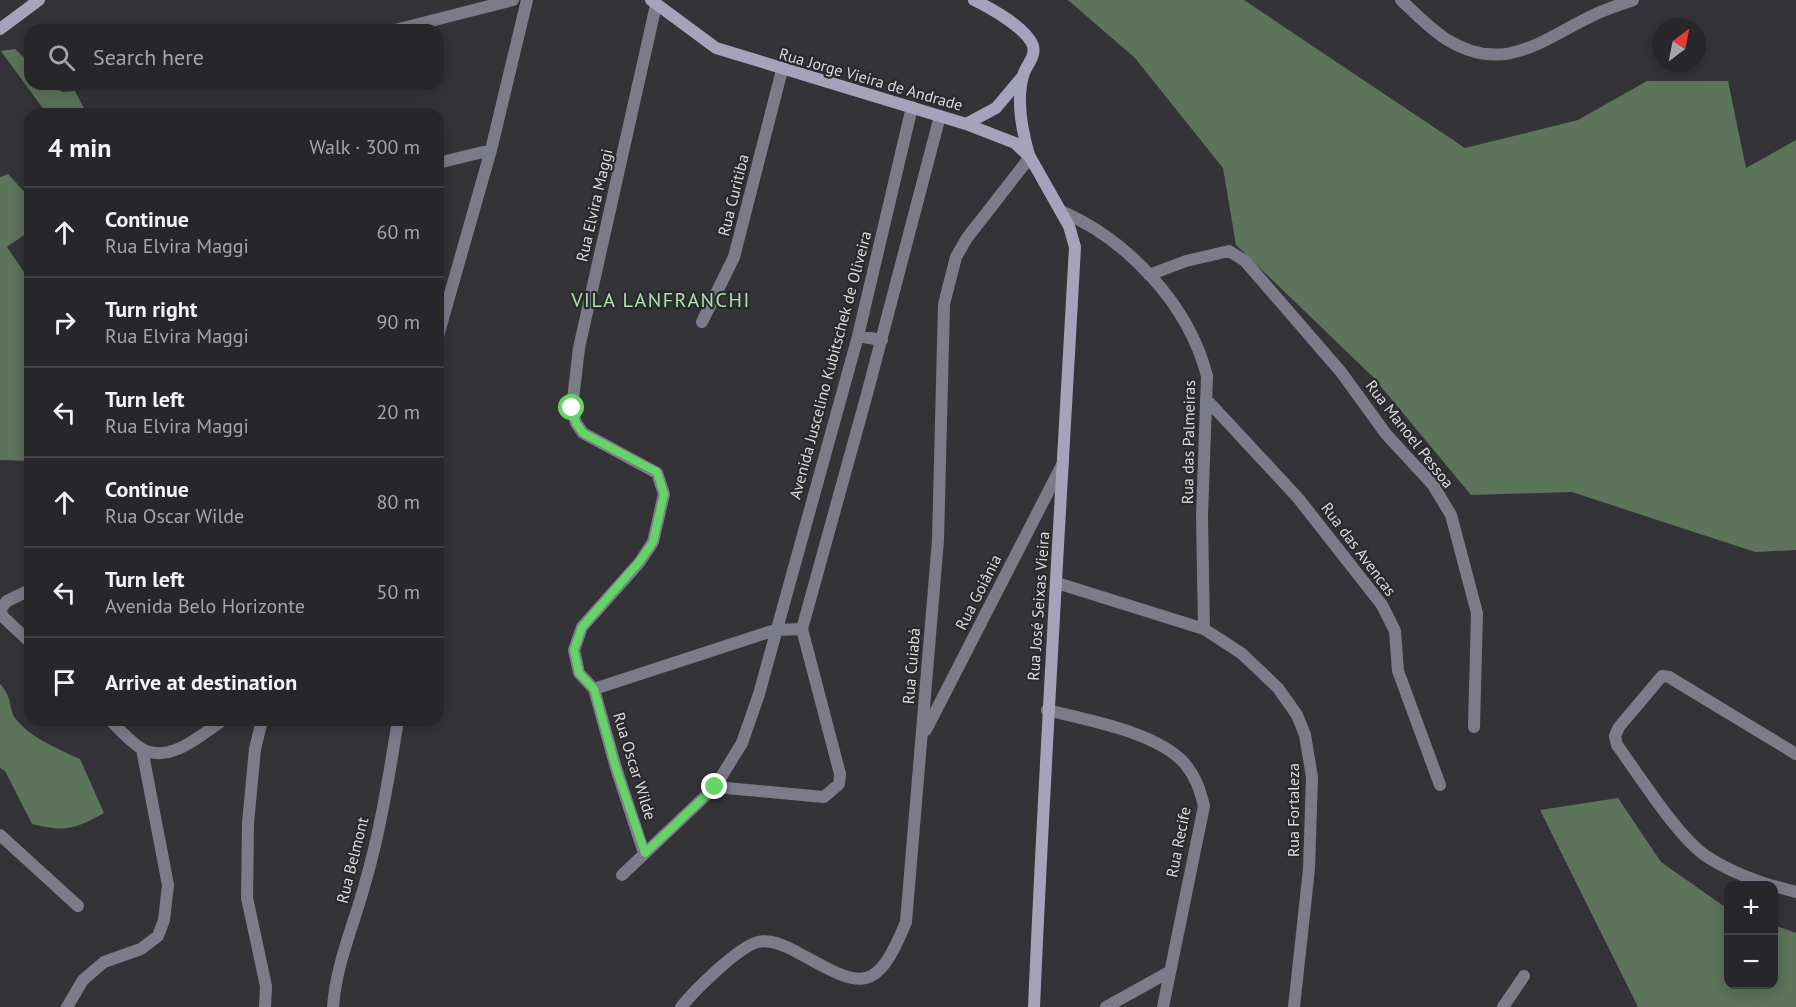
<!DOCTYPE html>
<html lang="en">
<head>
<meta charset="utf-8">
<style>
	:root { --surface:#27272a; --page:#333336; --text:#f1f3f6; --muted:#a4a5a8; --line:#434447 }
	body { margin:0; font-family:"PT Sans",sans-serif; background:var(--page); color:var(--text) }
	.controls { position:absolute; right:18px; bottom:18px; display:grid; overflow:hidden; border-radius:12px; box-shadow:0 3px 15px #0003 }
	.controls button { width:54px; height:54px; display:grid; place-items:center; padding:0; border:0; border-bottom:2px solid var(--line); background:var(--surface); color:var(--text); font:30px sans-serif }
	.compass { position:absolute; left:1652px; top:18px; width:54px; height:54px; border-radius:50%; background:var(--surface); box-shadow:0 3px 15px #0003; rotate:32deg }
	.stop { position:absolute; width:18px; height:18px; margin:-14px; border:4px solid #65d467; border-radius:50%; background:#fff }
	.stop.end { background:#65d467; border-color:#fff; box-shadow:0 2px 6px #0008 }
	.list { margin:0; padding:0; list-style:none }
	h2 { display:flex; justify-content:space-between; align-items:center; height:78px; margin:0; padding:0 24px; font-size:26px }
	h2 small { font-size:20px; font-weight:400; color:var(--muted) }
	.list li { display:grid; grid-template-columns:39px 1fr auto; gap:18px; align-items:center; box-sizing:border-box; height:90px; padding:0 24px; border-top:2px solid var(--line) }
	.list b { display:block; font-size:22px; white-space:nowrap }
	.list p { margin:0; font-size:20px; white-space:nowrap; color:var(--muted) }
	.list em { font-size:20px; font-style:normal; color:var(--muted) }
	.icon { flex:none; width:33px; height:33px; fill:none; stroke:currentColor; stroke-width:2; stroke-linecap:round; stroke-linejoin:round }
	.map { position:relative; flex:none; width:1796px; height:1007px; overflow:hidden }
	.search { position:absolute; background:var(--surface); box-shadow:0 3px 15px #0003; left:24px; top:24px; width:420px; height:66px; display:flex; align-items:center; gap:15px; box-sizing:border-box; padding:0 21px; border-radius:18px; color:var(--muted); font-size:22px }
	.panel { position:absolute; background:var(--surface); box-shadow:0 3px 15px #0003; left:24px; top:108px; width:420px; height:618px; border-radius:18px }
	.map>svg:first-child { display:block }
	.forest { fill:#5b745a }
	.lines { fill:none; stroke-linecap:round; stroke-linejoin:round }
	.street { stroke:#7c7b8a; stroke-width:12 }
	.secondary { stroke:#a4a3ba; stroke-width:12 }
	.route { stroke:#65d467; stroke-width:8 }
	.labels { text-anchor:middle; stroke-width:4.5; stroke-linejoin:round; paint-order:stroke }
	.street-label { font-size:16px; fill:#dbdbde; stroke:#2a2a2e }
	.quarter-label { font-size:20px; letter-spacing:1.5px; fill:#aae4a8; stroke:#2a2a2e }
</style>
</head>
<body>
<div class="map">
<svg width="1796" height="1007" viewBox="0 0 1796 1007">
	<rect width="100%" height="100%" fill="#343438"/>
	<!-- forest -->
	<path class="forest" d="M 1068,0 L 1244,0 L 1465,148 L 1578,120 L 1647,81 L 1728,81 L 1746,168 L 1796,140 L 1796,550 L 1755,552 L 1572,492 L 1471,495 L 1373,377 L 1236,245 L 1223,168 L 1135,58 Z
		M 15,49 L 30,63 L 30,84 L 53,84 L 62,92 L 75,91 L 87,114 L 47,114 L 1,51 Z
		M 8,174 L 30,198 L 30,231 L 7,247 L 30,281 L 30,461 L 0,460 L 0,177 Z
		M 0,684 C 13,698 8,706 15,718 C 29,737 60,750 80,759 L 104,813 C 73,830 65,832 32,824 L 5,771 L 0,768 Z
		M 1618,798 L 1661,862 L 1728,909 L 1728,984 L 1774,984 L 1774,925 L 1796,933 L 1796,1007 L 1638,1007 L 1540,810 Z"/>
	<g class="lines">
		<!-- street -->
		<path class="street" d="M 1401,0 C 1415,13 1430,29 1446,39 C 1506,77 1545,37 1598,13 C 1609,8 1622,4 1633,0
			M 395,30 L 513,0
			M 438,163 L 491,150
			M 1061,211 C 1128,240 1189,305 1207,376 L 1202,516 L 1204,629
			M 1149,275 L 1186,261 L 1229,251 L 1245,261 L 1341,372 L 1386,434 L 1433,485 L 1451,515 L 1477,613 L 1474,727
			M 702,322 L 734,257 L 782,70
			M 438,336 L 491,150 L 527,0
			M 858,336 L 882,340
			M 1206,399 L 1298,498 L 1382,605 L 1395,631 L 1398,671 L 1440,785
			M 1057,583 L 1204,629 L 1241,653 L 1278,688 L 1297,715 L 1305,735 L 1312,777 L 1309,869 L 1294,1007
			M 30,590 L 7,601 L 1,608 L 2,616 L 30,642
			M 594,689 L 775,630 L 802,629
			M 1047,710 C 1086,720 1158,732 1185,764 C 1196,777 1200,790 1204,806 L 1163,1007
			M 110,720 C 119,729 130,742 142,749 C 170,764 201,735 223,720
			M 262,720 L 255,749 L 248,823 L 247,898 L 266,986 L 265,1007
			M 926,730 L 1063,463
			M 715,787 L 824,797 L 839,784 L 840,774 L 802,629 L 867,394 L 940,116
			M 0,835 L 78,906
			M 644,853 L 616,768 L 594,689 L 579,673 L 574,650 L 582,627 L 639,563 L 653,542 L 664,494 L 657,473 L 583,433 L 576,423 L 572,408 L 579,348 L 656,5
			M 622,875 L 715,787 L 742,743 L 759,694 L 858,336 L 912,107
			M 1773,886 C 1750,879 1727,870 1706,856 C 1677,836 1639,775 1617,745 L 1615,736 L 1619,727 L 1662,676 L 1669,677 L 1796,754
			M 1774,886 L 1796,892
			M 67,1007 L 83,980 L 104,962 L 141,949 L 158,936 L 164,920 L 168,885 L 142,749
			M 333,1007 C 336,965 353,927 364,887 C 380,833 389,776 398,720
			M 681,1007 C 695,990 738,947 758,942 C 770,939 783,945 793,950 C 858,985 874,1001 906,922 L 938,540 L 944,304 L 956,257 L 967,238 L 1030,157
			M 1106,1007 L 1169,972
			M 1503,1007 L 1524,976"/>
		<!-- secondary -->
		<path class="secondary" d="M 651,0 L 716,48 L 966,124 L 1015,143 L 1030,157 L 1069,226 L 1075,247 C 1061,500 1045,753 1034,1007
			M 974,0 C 990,8 1027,28 1033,46 C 1036,58 1025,66 1023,76 C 1016,101 1022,131 1029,155
			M 0,29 L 39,0
			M 966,124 L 996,108 L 1022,77"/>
	</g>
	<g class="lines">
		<!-- route -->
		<path class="route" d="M 572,408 L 576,423 L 583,433 L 657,472 L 664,494 L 653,542 L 639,562 L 582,627 L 574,650 L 579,673 L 594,689 L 616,768 L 645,853 L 715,787"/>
	</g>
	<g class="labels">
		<!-- street labels -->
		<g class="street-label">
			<text transform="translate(871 79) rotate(16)" y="6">Rua Jorge Vieira de Andrade</text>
			<text transform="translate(733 195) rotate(-76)" y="6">Rua Curitiba</text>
			<text transform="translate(594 205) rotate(-77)" y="6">Rua Elvira Maggi</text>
			<text transform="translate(830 365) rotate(-75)" y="6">Avenida Juscelino Kubitschek de Oliveira</text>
			<text transform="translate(1410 434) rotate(52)" y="6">Rua Manoel Pessoa</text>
			<text transform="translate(1188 442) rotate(-89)" y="6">Rua das Palmeiras</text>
			<text transform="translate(1359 549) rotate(53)" y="6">Rua das Avencas</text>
			<text transform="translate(978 592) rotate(-63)" y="6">Rua Goiânia</text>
			<text transform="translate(1038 606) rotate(-86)" y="6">Rua José Seixas Vieira</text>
			<text transform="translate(911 666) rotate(-85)" y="6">Rua Cuiabá</text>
			<text transform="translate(635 766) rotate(73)" y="6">Rua Oscar Wilde</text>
			<text transform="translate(1293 810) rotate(-90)" y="6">Rua Fortaleza</text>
			<text transform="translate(1178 842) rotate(-79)" y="6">Rua Recife</text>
			<text transform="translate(352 860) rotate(-76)" y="6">Rua Belmont</text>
		</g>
		<!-- quarter labels -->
		<g class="quarter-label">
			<text x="661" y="307">VILA LANFRANCHI</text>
		</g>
	</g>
</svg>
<div class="controls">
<button>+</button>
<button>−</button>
</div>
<svg class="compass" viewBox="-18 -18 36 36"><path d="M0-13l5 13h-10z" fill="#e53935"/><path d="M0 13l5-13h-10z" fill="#a4a5a8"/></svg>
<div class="stop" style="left:572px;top:408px"></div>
<div class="stop end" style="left:715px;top:787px"></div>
<div class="search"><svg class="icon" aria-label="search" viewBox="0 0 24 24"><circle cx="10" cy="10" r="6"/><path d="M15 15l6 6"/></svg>Search here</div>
<section class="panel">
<h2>4 min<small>Walk · 300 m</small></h2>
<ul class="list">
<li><svg class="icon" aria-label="ahead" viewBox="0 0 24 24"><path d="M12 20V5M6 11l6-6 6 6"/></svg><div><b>Continue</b><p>Rua Elvira Maggi</p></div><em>60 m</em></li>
<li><svg class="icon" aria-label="right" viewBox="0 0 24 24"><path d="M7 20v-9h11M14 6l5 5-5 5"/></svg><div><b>Turn right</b><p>Rua Elvira Maggi</p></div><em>90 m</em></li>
<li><svg class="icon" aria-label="left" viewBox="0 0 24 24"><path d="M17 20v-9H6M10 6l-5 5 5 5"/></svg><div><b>Turn left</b><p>Rua Elvira Maggi</p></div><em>20 m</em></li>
<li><svg class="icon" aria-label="ahead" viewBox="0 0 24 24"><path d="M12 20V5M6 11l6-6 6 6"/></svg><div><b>Continue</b><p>Rua Oscar Wilde</p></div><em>80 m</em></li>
<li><svg class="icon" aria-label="left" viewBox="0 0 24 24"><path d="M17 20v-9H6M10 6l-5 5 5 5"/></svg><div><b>Turn left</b><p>Avenida Belo Horizonte</p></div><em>50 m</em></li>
<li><svg class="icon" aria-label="arrive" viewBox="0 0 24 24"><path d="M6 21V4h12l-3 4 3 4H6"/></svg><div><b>Arrive at destination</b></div></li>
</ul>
</section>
</div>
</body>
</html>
